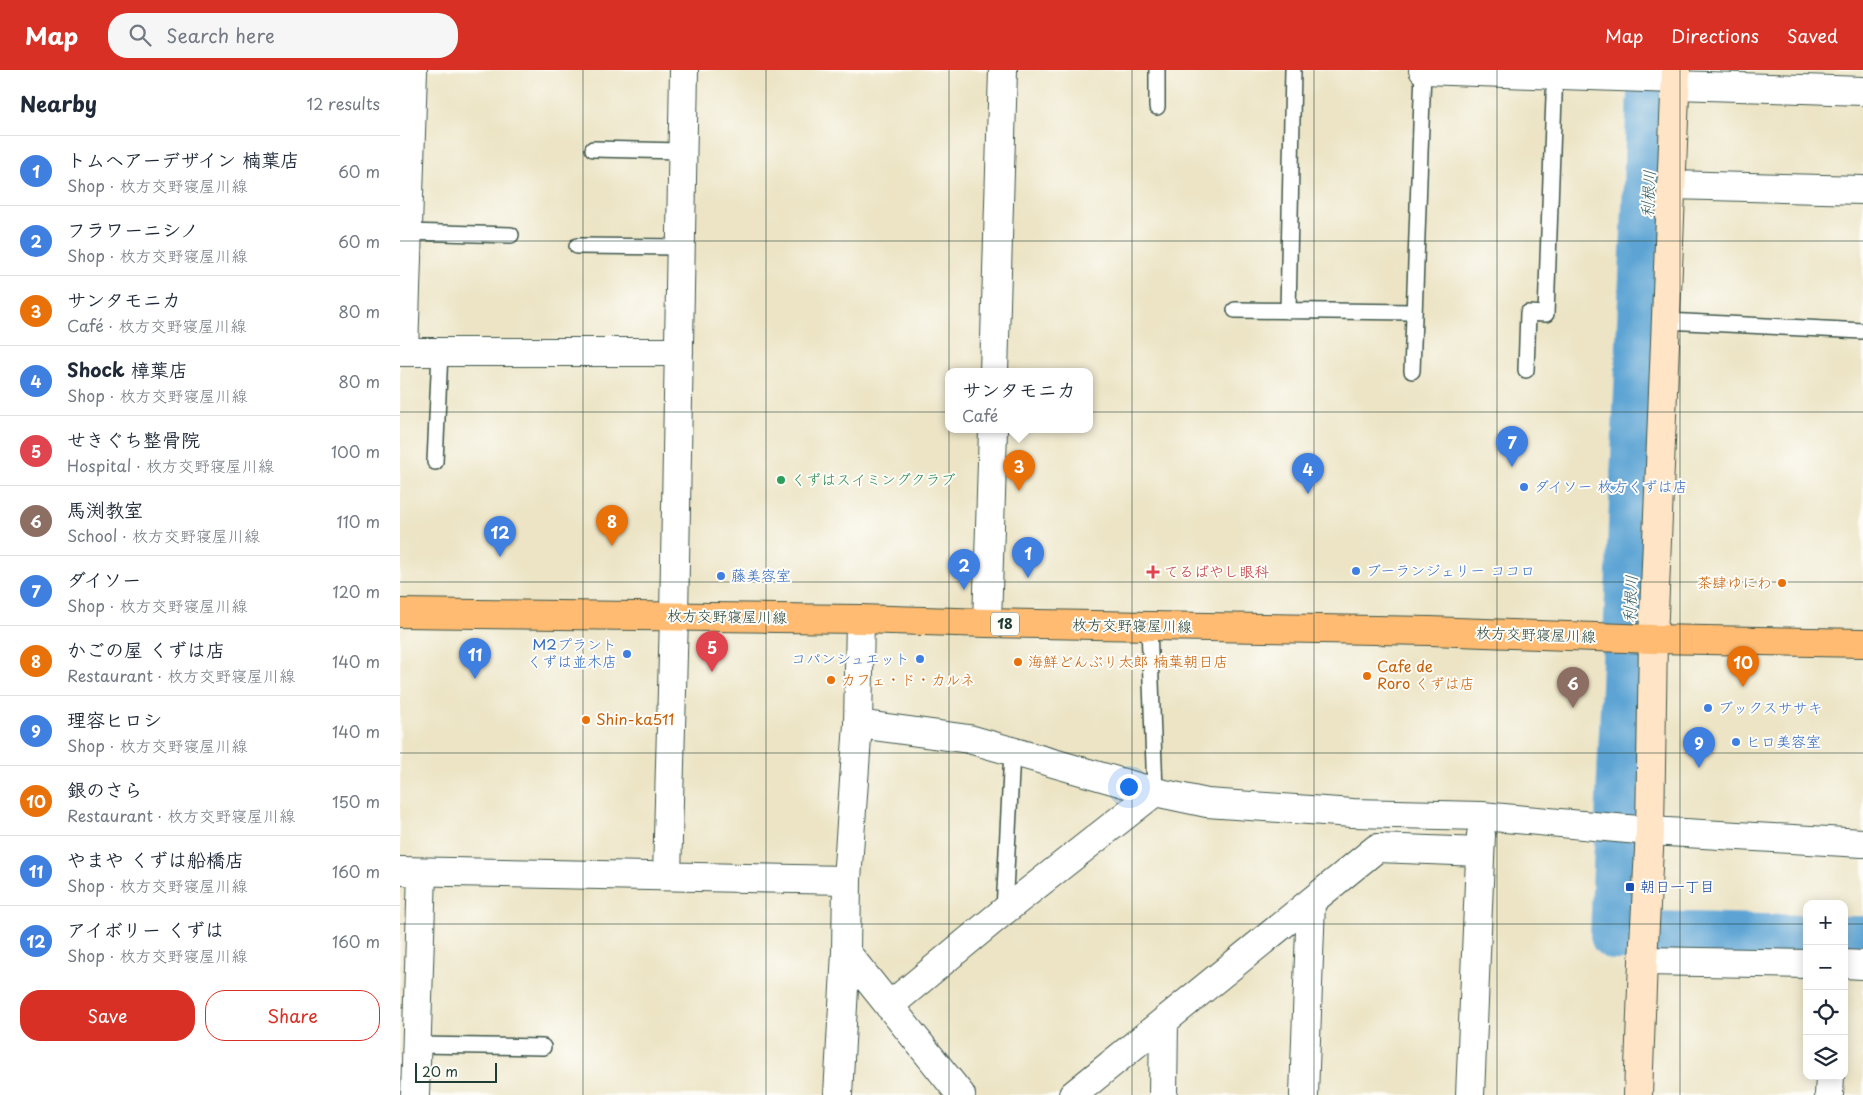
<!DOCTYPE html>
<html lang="en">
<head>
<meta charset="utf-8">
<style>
	:root { --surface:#fff; --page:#f6f6f7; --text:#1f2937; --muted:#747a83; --line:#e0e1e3; --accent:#d93025 }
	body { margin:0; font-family:"Playpen Sans","Klee One",sans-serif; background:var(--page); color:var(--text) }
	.controls { position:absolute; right:15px; bottom:15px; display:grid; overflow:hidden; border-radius:10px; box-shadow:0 2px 12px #0003 }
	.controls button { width:45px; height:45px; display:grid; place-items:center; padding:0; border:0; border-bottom:1px solid var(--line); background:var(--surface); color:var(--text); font:25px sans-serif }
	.scale { position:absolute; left:15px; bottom:12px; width:82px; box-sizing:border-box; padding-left:5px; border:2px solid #1f3d34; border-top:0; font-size:14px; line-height:18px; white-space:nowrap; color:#1f3d34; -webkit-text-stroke:4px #fdfcf7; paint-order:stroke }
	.you { position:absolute; left:728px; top:716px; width:18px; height:18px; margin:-12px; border:4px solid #fff; border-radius:50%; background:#1a73e8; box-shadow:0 0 0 8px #1a73e833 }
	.badge { display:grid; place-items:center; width:32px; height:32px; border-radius:50%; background:var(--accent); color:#fff; font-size:16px; font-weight:700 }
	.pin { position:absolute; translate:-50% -41px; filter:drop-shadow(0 1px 2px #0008) }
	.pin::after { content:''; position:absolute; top:26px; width:18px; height:15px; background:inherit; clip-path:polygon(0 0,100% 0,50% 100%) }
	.popup { position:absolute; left:545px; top:298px; width:148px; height:65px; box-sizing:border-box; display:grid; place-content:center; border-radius:10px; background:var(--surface); filter:drop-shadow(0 1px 4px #0005); font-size:16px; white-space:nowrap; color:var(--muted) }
	.popup b { font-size:19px; color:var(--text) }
	.popup::after { content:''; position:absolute; left:50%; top:100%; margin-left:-10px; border:10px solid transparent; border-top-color:var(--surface) }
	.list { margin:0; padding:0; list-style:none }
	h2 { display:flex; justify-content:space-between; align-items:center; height:65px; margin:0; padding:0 20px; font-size:21px }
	h2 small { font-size:16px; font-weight:400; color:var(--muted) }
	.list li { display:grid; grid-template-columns:32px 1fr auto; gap:15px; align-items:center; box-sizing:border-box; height:70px; padding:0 20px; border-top:1px solid var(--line) }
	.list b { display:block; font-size:19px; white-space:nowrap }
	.list p { margin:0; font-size:16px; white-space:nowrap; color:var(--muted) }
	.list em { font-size:16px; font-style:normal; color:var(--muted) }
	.actions { display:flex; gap:10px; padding:15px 20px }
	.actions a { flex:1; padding:11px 0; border:1px solid var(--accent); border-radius:20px; text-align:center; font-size:18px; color:var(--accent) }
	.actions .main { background:var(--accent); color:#fff }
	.icon { flex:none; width:28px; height:28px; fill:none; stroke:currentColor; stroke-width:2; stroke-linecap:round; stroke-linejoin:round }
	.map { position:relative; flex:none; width:1463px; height:1025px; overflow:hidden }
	header { display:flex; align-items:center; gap:30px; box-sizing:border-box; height:70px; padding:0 25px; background:var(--accent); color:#fff }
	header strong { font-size:24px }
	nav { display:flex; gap:28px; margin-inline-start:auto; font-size:18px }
	.search { width:350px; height:45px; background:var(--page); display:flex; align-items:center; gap:12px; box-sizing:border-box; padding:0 18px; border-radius:20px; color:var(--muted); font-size:19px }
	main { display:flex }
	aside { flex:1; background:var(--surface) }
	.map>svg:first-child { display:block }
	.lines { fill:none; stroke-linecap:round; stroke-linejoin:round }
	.river { stroke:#5da4d4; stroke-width:50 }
	.lane-casing { stroke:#3e564a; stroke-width:18 }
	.street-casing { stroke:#3e564a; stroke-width:30 }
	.secondary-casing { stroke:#3e564a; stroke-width:30 }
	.primary-casing { stroke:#3e564a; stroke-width:30 }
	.lane { stroke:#fff; stroke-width:15 }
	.street { stroke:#fff; stroke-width:28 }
	.secondary { stroke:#ffe4c6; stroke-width:28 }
	.primary { stroke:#febb71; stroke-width:28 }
	.grid { fill:none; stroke:#1f3d34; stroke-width:1; stroke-opacity:0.55 }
	.leisure-dot { fill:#2e9e5b; stroke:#fdfcf7; stroke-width:2 }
	.shop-dot { fill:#3f7fe0; stroke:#fdfcf7; stroke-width:2 }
	.health-dot { fill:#e0444e; stroke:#fdfcf7; stroke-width:2 }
	.food-dot { fill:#e8710a; stroke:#fdfcf7; stroke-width:2 }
	.transit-dot { fill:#1a4fb4; stroke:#fdfcf7; stroke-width:2 }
	.labels { text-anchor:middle; stroke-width:4; stroke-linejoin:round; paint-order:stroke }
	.shield { fill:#fdfcf7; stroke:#62766e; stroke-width:1 }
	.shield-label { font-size:14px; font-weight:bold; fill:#1f3d34 }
	.leisure-label { font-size:15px; fill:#27864d; stroke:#fdfcf7; text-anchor:start }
	.shop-label { font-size:15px; fill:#366cbe; stroke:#fdfcf7; text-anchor:start }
	.health-label { font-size:15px; fill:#be3a42; stroke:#fdfcf7; text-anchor:start }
	.food-label { font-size:15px; fill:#c56008; stroke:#fdfcf7; text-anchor:start }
	.street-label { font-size:15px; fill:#1f3d34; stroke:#fdfcf7 }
	.transit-label { font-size:15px; fill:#164399; stroke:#fdfcf7; text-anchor:start }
	.water-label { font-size:16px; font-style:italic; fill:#35616c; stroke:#fdfcf7 }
</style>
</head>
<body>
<header>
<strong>Map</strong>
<div class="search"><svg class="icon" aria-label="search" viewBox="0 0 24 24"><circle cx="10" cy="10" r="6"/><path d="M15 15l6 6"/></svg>Search here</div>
<nav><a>Map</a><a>Directions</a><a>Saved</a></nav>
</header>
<main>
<aside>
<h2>Nearby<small>12 results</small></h2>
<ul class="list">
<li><span class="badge" style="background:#3f7fe0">1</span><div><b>トムヘアーデザイン 楠葉店</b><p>Shop · 枚方交野寝屋川線</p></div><em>60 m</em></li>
<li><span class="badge" style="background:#3f7fe0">2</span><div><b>フラワーニシノ</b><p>Shop · 枚方交野寝屋川線</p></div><em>60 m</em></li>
<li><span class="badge" style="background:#e8710a">3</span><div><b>サンタモニカ</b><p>Café · 枚方交野寝屋川線</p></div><em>80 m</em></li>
<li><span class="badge" style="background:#3f7fe0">4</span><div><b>Shock 樟葉店</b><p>Shop · 枚方交野寝屋川線</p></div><em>80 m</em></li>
<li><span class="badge" style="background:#e0444e">5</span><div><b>せきぐち整骨院</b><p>Hospital · 枚方交野寝屋川線</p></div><em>100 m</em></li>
<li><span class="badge" style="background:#8d6e63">6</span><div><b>馬渕教室</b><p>School · 枚方交野寝屋川線</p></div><em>110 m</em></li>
<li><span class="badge" style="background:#3f7fe0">7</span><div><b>ダイソー</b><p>Shop · 枚方交野寝屋川線</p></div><em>120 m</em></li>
<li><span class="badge" style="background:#e8710a">8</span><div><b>かごの屋 くずは店</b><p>Restaurant · 枚方交野寝屋川線</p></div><em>140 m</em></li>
<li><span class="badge" style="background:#3f7fe0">9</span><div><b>理容ヒロシ</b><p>Shop · 枚方交野寝屋川線</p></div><em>140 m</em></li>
<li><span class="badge" style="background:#e8710a">10</span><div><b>銀のさら</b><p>Restaurant · 枚方交野寝屋川線</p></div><em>150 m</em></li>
<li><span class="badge" style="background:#3f7fe0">11</span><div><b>やまや くずは船橋店</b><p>Shop · 枚方交野寝屋川線</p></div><em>160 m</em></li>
<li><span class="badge" style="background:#3f7fe0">12</span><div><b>アイボリー くずは</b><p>Shop · 枚方交野寝屋川線</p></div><em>160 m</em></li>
</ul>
<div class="actions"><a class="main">Save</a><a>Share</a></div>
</aside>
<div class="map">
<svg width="1463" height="1025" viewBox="0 0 1463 1025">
	<rect width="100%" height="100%" fill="#fdfcf7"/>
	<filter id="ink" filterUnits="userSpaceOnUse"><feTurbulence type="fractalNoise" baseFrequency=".02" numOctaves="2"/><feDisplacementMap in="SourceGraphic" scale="10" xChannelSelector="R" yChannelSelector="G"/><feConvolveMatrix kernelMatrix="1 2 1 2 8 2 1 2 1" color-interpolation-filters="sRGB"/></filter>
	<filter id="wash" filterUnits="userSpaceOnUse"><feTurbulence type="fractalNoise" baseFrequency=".0096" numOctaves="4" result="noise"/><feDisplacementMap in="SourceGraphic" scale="20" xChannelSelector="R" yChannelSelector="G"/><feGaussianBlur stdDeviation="1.12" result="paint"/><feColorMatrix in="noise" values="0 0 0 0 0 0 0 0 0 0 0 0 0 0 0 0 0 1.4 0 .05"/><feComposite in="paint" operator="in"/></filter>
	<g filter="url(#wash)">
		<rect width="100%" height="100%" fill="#ece4c5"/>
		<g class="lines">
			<!-- river -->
			<path class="river" d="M 1253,0 L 1215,865 L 1407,870
				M 1444,871 L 1463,871"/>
		</g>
	</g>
	<g filter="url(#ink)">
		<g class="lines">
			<defs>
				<path id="lane" d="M 757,37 L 757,0
					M 193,79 L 282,81
					M 8,162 L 111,165
					M 177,176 L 280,177
					M 835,240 L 1014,242
					M 888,241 L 893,0
					M 1266,251 L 1463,261
					M 1126,300 L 1128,243 L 1146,244 L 1155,0
					M 1012,301 L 1023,1
					M 35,392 L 40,282
					M 749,556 L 755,722
					M 604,841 L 612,682
					M 17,975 L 143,977"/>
				<path id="street" d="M 1023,0 L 1275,9
					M 1275,15 L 1463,21
					M 1271,115 L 1463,120
					M 0,282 L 279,282
					M 4,282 L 13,0
					M 594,302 L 603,0
					M 587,553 L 593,360
					M 458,654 L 569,669 L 755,722 L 807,733 L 953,743 L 1082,746 L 1250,761 L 1463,773
					M 0,801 L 447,810
					M 267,805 L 274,546 L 284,0
					M 446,882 L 561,1025
					M 1243,891 L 1407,894
					M 1444,894 L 1463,895
					M 489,936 L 604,841 L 755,722
					M 15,1025 L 22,802
					M 438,1025 L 446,882 L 447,810 L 458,654 L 460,549
					M 673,1025 L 977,778 L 1080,782
					M 763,1025 L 764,951
					M 904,1025 L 911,832
					M 1070,1025 L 1081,765
					M 1429,1025 L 1430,1006"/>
				<path id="secondary" d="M 1238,1025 L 1243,891 L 1250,761 L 1253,569 L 1276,0"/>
				<path id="primary" d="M 0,543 L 460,549 L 587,553 L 1030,561 L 1253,569 L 1463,573"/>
			</defs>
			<!-- lane casing -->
			<use href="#lane" class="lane-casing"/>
			<!-- street casing -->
			<use href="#street" class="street-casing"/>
			<!-- secondary casing -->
			<use href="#secondary" class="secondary-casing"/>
			<!-- primary casing -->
			<use href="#primary" class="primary-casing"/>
			<!-- lane -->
			<use href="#lane" class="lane"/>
			<!-- street -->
			<use href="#street" class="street"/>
			<!-- secondary -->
			<use href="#secondary" class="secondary"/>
			<!-- primary -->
			<use href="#primary" class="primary"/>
		</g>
	</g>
	<!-- grid -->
	<path class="grid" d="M 183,0 L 183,1025M 366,0 L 366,1025M 549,0 L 549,1025M 732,0 L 732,1025M 914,0 L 914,1025M 1097,0 L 1097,1025M 1280,0 L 1280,1025M 0,171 L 1463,171M 0,342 L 1463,342M 0,512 L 1463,512M 0,683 L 1463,683M 0,854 L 1407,854M 1444,854 L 1463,854"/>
	<!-- markers -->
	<circle class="leisure-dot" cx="381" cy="410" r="5"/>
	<g class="shop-dot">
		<circle cx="1124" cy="417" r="5"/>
		<circle cx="956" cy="501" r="5"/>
		<circle cx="321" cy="506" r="5"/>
		<circle cx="227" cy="584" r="5"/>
		<circle cx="520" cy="589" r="5"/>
		<circle cx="1308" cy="638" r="5"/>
		<circle cx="1336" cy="672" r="5"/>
	</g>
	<path class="health-dot" d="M750.5 494.5h5v5h5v5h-5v5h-5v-5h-5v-5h5z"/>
	<g class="food-dot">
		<circle cx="1382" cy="513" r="5"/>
		<circle cx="618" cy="592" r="5"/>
		<circle cx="967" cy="606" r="5"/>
		<circle cx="431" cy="610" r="5"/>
		<circle cx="186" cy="650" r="5"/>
	</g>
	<rect class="transit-dot" x="1225" y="812" width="10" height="10" rx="2.5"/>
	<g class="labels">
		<!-- shield labels -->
		<rect class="shield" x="591" y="542.5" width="28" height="23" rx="4"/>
		<g class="shield-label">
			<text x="605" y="559">18</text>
		</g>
		<!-- leisure labels -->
		<g class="leisure-label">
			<text x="391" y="415">くずはスイミングクラブ</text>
		</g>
		<!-- shop labels -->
		<g class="shop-label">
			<text x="1134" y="422">ダイソー 枚方くずは店</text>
			<text x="966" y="506">ブーランジェリー ココロ</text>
			<text x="331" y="511">藤美容室</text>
			<text x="217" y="580" text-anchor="end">M2プラント<tspan x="217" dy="17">くずは並木店</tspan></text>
			<text x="510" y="594" text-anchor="end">コパンシュエット</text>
			<text x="1318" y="643">ブックスササキ</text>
			<text x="1346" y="677">ヒロ美容室</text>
		</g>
		<!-- health labels -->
		<g class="health-label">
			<text x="764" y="507">てるばやし眼科</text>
		</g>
		<!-- food labels -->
		<g class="food-label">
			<text x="1372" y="518" text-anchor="end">茶肆ゆにわ</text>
			<text x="628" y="597">海鮮どんぶり太郎 楠葉朝日店</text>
			<text x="977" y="602">Cafe de<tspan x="977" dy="17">Roro くずは店</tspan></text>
			<text x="441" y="615">カフェ・ド・カルネ</text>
			<text x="196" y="655">Shin-ka511</text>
		</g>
		<!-- street labels -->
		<g class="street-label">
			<text transform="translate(327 547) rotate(1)" y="5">枚方交野寝屋川線</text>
			<text transform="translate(732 556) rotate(1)" y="5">枚方交野寝屋川線</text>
			<text transform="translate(1136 565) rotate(2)" y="5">枚方交野寝屋川線</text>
		</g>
		<!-- transit labels -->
		<g class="transit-label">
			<text x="1240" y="822">朝日一丁目</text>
		</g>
		<!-- water labels -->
		<g class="water-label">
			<text transform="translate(1248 124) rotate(-87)" y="6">利根川</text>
			<text transform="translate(1230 529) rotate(-87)" y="6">利根川</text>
		</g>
	</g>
</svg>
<div class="controls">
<button>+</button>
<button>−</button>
<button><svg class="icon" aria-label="locate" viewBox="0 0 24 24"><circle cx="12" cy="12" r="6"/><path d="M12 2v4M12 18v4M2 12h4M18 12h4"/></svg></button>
<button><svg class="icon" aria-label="layers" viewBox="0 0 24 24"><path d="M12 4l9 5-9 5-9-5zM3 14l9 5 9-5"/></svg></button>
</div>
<div class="scale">20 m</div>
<div class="you"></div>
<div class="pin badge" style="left:628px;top:508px;background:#3f7fe0">1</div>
<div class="pin badge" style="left:564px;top:520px;background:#3f7fe0">2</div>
<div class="pin badge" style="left:619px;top:421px;background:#e8710a">3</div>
<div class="popup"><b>サンタモニカ</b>Café</div>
<div class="pin badge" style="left:908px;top:424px;background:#3f7fe0">4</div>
<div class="pin badge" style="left:312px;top:602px;background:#e0444e">5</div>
<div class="pin badge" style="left:1173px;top:638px;background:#8d6e63">6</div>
<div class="pin badge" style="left:1112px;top:397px;background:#3f7fe0">7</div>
<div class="pin badge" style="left:212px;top:476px;background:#e8710a">8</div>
<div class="pin badge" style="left:1299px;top:698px;background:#3f7fe0">9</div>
<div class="pin badge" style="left:1343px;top:617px;background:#e8710a">10</div>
<div class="pin badge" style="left:75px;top:609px;background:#3f7fe0">11</div>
<div class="pin badge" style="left:100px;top:487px;background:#3f7fe0">12</div>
</div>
</main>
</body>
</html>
